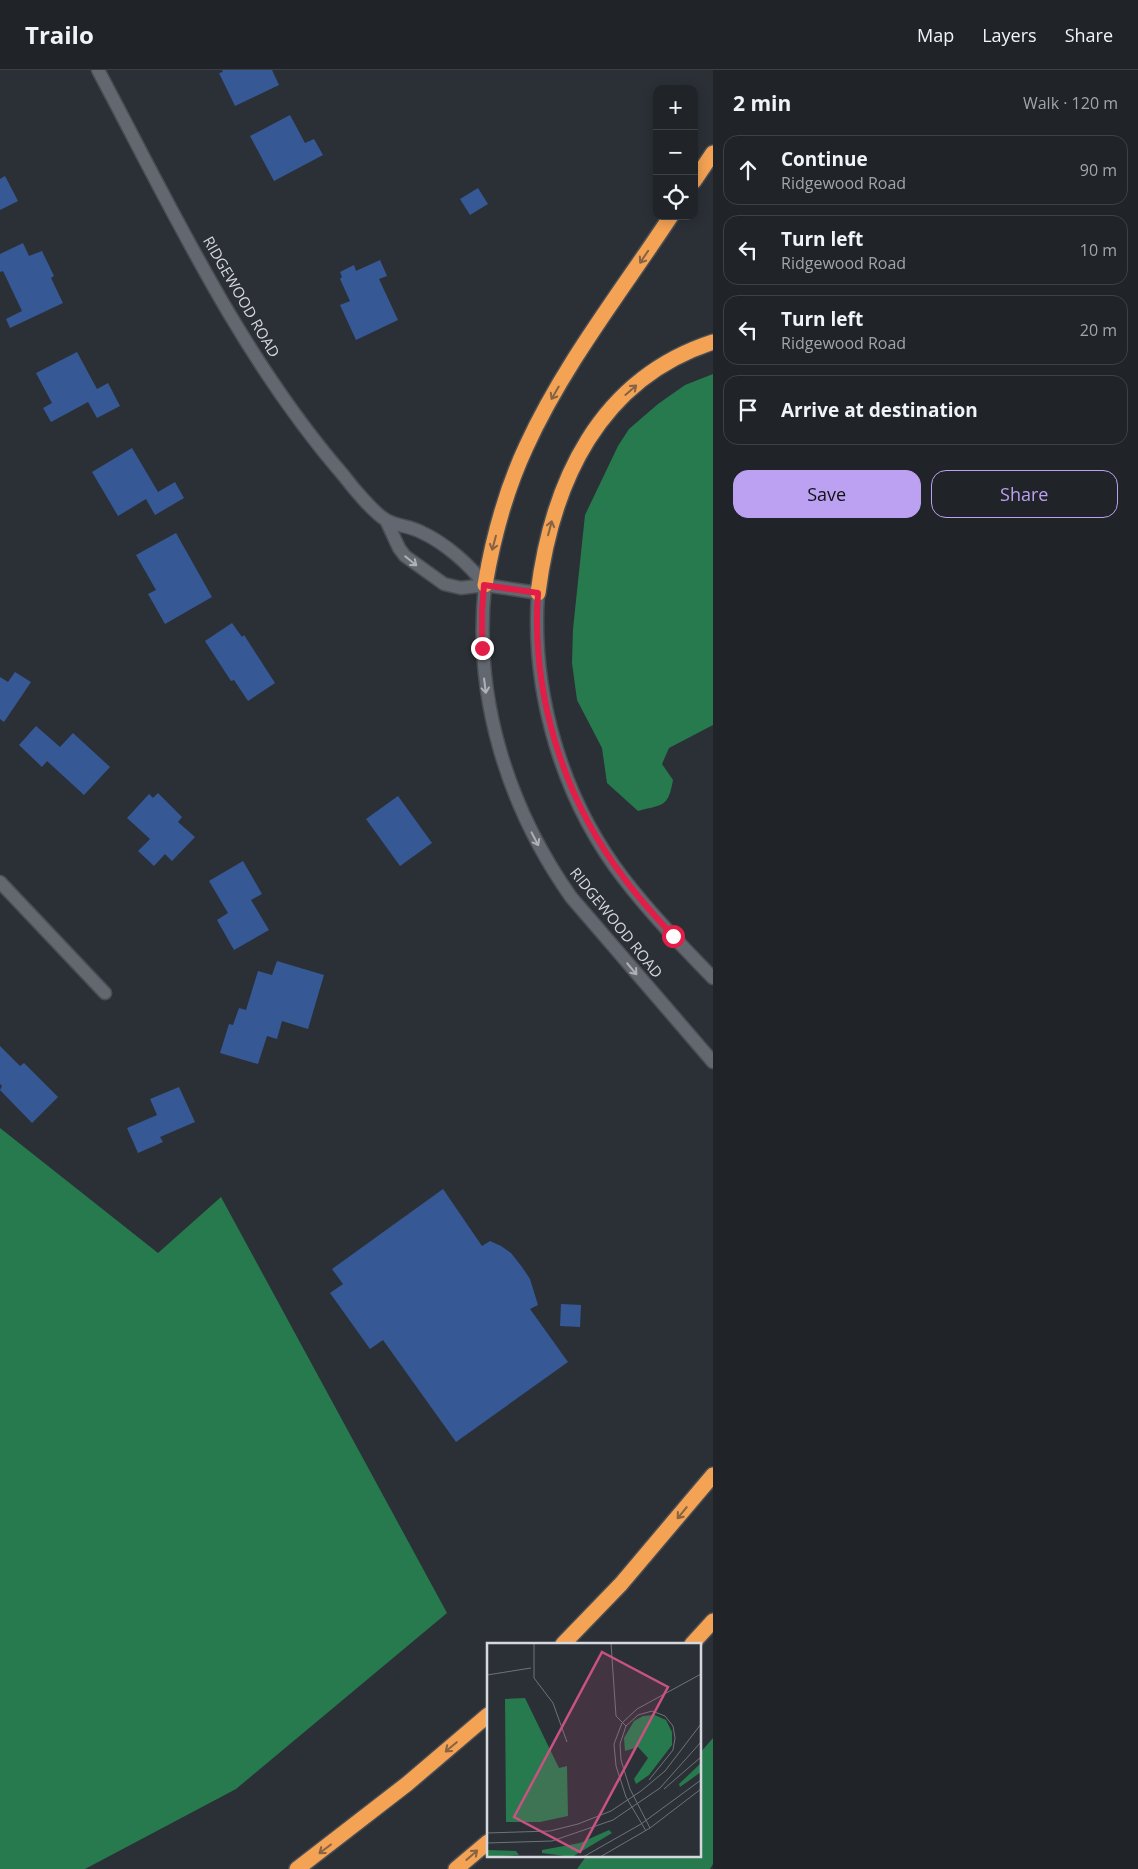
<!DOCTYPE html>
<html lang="en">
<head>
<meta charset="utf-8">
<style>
	:root { --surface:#202429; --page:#2d3035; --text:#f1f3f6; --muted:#a2a4a8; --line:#3d4146; --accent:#bca0f2 }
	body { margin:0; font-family:"Open Sans",sans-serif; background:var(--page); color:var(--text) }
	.controls { position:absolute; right:15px; top:15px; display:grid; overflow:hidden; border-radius:10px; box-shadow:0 2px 12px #0003 }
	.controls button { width:45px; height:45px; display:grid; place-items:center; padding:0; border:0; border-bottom:1px solid var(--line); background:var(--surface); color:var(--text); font:25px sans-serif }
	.stop { position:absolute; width:15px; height:15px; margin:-11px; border:4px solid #e11d48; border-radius:50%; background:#fff }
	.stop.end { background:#e11d48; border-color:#fff; box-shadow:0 1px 5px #0008 }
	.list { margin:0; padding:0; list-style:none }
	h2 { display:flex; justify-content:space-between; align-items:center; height:65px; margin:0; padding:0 20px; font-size:21px }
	h2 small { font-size:16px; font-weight:400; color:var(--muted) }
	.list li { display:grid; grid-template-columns:32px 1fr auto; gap:15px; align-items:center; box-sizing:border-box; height:70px; margin:0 10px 10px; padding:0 10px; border:1px solid var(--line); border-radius:15px }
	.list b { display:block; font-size:19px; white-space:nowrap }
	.list p { margin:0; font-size:16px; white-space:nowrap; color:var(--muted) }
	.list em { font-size:16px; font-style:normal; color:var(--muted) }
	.actions { display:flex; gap:10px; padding:15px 20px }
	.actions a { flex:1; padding:11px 0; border:1px solid var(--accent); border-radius:15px; text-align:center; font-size:18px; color:var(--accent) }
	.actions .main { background:var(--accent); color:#111 }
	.icon { flex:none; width:28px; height:28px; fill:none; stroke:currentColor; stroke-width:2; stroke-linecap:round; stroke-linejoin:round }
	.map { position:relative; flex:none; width:713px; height:1799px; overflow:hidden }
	header { display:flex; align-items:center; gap:30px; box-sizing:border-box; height:70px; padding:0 25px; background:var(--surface); border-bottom:1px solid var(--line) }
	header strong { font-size:24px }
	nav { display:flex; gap:28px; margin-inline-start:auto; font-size:18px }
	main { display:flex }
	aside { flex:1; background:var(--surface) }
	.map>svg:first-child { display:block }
	.forest { fill:#267a4d }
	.building { fill:#365895 }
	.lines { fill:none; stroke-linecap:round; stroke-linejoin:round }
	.street-casing { stroke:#4a4e53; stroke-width:15 }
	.secondary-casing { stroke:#4a4e53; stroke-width:15 }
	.highway-casing { stroke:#4a4e53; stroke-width:18 }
	.street { stroke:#636870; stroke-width:12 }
	.secondary { stroke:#636870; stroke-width:12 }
	.highway { stroke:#f4a254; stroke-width:15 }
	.oneway { stroke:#856344 }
	.oneway2 { stroke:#aeb1b7 }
	.route { stroke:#e11d48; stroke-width:6 }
	.labels { text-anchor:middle; stroke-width:4.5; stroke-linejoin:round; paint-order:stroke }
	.street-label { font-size:15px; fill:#d6d8dd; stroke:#2b3037 }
	.inset-road { fill:none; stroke:#6f7379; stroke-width:1 }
	.view { fill:#c85282; fill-opacity:0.15; stroke:#c85282; stroke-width:2.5 }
	.inset-edge { fill:none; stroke:#d6d8dd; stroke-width:2.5 }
</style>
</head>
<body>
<header>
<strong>Trailo</strong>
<nav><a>Map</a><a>Layers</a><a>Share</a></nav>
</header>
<main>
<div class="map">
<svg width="713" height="1799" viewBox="0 0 713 1799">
	<rect width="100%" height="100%" fill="#2b3037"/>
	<!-- forest -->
	<path class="forest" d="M 713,304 L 713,655 L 669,678 L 662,694 L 673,710 C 668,738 663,734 638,741 L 607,713 L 602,678 L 577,630 L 572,593 L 573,559 L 585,445 L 618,376 L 629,359 L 658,334 L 685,315 Z
		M 0,1058 L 158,1183 L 221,1127 L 447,1543 L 236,1719 L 85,1799 L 0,1799 Z
		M 713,1668 L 713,1794 L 710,1799 L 577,1799 L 587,1785 L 699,1785 L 699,1684 Z"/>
	<!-- building -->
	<path class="building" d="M 222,0 L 272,0 L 279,15 L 235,36 L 219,3 L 223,2 Z
		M 290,45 L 305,73 L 314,69 L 323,85 L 274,111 L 250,66 Z
		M 5,106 L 18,131 L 0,140 L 0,109 Z
		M 478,118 L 488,134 L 470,145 L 460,129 Z
		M 23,173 L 29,186 L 42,181 L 54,206 L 51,208 L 63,233 L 10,258 L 6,249 L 22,241 L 3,201 L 0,202 L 0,184 Z
		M 380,190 L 387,206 L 379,209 L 398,250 L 356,270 L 340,235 L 350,231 L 340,209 L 342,207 L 340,202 L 354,195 L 356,201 Z
		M 77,282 L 97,319 L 108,313 L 120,336 L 97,348 L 88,332 L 51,352 L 43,338 L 52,333 L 36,303 Z
		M 132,378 L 158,422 L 175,412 L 184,428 L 155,445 L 146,429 L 118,446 L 92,402 Z
		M 176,463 L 212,527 L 165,554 L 148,524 L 156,520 L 136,485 Z
		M 232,553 L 242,567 L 244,565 L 275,613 L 248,631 L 234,610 L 231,611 L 205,571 Z
		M 15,602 L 31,612 L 4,652 L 0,649 L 0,607 L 8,612 Z
		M 36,656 L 60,677 L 73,663 L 110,697 L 84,725 L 47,691 L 42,697 L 19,675 Z
		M 158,723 L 182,747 L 178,752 L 195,767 L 172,791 L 165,784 L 154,796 L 138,781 L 150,769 L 127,748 L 149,724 L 153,728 Z
		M 398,726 L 432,773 L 400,796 L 366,749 Z
		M 243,791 L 262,824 L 251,830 L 269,860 L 234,880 L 217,850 L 228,843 L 209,811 Z
		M 277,891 L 324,905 L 308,959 L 282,951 L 277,969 L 267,966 L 258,994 L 220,983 L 229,954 L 233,955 L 239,938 L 246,940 L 258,901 L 272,905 Z
		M 0,976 L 20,996 L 24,993 L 58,1027 L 32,1053 L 0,1020 L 2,1016 L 0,1014 Z
		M 179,1017 L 195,1052 L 160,1067 L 163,1072 L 138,1083 L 127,1058 L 157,1045 L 150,1029 Z
		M 443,1119 L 482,1176 L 490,1171 L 501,1176 L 511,1183 L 522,1197 L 530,1209 L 538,1235 L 530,1239 L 568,1292 L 456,1372 L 383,1270 L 370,1279 L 330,1223 L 343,1214 L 332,1199 Z
		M 561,1234 L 581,1235 L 580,1257 L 560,1256 Z"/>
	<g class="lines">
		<defs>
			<path id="street" d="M 0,812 L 105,923"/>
			<path id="secondary" d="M 98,0 C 172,139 240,286 344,406 C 353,418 374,443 386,450 C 396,456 410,456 421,462 C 445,473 469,494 485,515 C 473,626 507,736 571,827 L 713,992
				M 386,450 L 399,478 L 405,486 L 444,514 L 461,518 L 485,515 L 538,523 C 531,623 562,729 624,809 C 651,844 682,876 713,908"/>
			<path id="highway" d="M 694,111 L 713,83
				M 485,515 C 493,468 506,420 526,377 C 564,294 621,222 671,146
				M 538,523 C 552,412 599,309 713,272
				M 563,1574 L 621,1514 L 713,1405
				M 692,1574 L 713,1551
				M 297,1799 L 407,1714 L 488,1645
				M 456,1799 L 488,1772"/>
		</defs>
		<!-- street casing -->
		<use href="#street" class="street-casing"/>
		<!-- secondary casing -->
		<use href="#secondary" class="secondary-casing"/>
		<!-- highway casing -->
		<use href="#highway" class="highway-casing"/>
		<!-- street -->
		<use href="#street" class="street"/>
		<!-- secondary -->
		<use href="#secondary" class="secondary"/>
		<!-- highway -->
		<use href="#highway" class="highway"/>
	</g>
	<!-- one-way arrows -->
	<defs><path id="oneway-shaft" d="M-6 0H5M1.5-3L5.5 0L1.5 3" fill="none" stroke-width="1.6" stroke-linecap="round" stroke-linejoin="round" transform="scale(1.25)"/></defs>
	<g class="oneway">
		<use href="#oneway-shaft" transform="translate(644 187) rotate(124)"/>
		<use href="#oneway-shaft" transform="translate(631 320) rotate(-41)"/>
		<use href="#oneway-shaft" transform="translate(555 323) rotate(120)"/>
		<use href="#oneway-shaft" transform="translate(550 458) rotate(-75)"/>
		<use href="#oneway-shaft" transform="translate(494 473) rotate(105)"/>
		<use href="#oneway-shaft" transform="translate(682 1443) rotate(129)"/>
		<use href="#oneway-shaft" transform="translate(451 1677) rotate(140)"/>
		<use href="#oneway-shaft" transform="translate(325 1779) rotate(143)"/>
		<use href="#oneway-shaft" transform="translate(472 1785) rotate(-41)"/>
	</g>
	<g class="oneway2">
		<use href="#oneway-shaft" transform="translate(411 491) rotate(39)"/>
		<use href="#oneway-shaft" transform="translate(485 616) rotate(83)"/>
		<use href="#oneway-shaft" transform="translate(535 769) rotate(62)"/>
		<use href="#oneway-shaft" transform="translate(632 899) rotate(50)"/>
	</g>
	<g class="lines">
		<!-- route -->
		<path class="route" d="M 482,578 L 482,541 L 484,515 L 538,523 C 531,623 563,728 624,808 C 639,829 656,847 673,866"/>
	</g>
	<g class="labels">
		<!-- street labels -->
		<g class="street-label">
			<text transform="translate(241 227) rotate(60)" y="5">RIDGEWOOD ROAD</text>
			<text transform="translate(616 853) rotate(51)" y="5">RIDGEWOOD ROAD</text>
		</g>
	</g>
	<!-- overview -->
	<g transform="translate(487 1573)">
		<rect width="214" height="214" fill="#2b3037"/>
		<path d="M 38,55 L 72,125 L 80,123 L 81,173 L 53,179 L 19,179 L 18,56 ZM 168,72 L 179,77 L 185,89 L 185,102 L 162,132 L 149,141 L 147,136 L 161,115 L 151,104 L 138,108 L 137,95 L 147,78 L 156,73 ZM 214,120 L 214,129 L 193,144 L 192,141 ZM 122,187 L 125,190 L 85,214 L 55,210 L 55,207 L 93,200 ZM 0,207 L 29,208 L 32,212 L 1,214 Z" fill="#267a4d"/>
		<path class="inset-road" d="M 47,0 L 47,35 L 66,60 L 80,99M 124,0 L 129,73 L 139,83 L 133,101 L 134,117 L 143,146 L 163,185M 0,32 L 44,25M 135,80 L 127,101 L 129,123 L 139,154 L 159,188M 135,80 L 150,66 L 214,31M 139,83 L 151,72 L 165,68 L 178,73 L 186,83 L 188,95 L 186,107 L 162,137M 177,146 L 214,114M 0,190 L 63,188 L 91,181 L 124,168 L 154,148 L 178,128 L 214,81M 0,200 L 65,198 L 126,177 L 173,145 L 214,99M 96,214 L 154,181 L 214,137M 113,214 L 163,185 L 214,146"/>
		<path class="view" d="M 115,9 L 181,44 L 93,209 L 27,174 Z"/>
		<rect width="214" height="214" class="inset-edge"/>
	</g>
</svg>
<div class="controls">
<button>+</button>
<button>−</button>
<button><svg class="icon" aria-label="locate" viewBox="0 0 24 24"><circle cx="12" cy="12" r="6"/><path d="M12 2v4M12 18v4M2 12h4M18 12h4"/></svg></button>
</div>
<div class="stop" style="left:673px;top:866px"></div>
<div class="stop end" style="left:482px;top:578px"></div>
</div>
<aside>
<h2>2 min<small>Walk · 120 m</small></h2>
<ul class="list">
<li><svg class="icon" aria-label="ahead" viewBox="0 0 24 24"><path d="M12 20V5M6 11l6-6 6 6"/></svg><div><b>Continue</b><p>Ridgewood Road</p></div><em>90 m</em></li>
<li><svg class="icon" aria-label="left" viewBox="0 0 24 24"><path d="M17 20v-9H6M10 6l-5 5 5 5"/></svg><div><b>Turn left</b><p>Ridgewood Road</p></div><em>10 m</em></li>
<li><svg class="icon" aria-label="left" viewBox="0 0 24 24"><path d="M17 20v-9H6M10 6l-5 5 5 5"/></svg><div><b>Turn left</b><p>Ridgewood Road</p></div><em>20 m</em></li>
<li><svg class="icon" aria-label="arrive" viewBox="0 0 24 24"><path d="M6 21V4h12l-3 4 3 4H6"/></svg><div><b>Arrive at destination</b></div></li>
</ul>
<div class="actions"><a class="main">Save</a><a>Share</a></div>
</aside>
</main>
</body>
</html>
